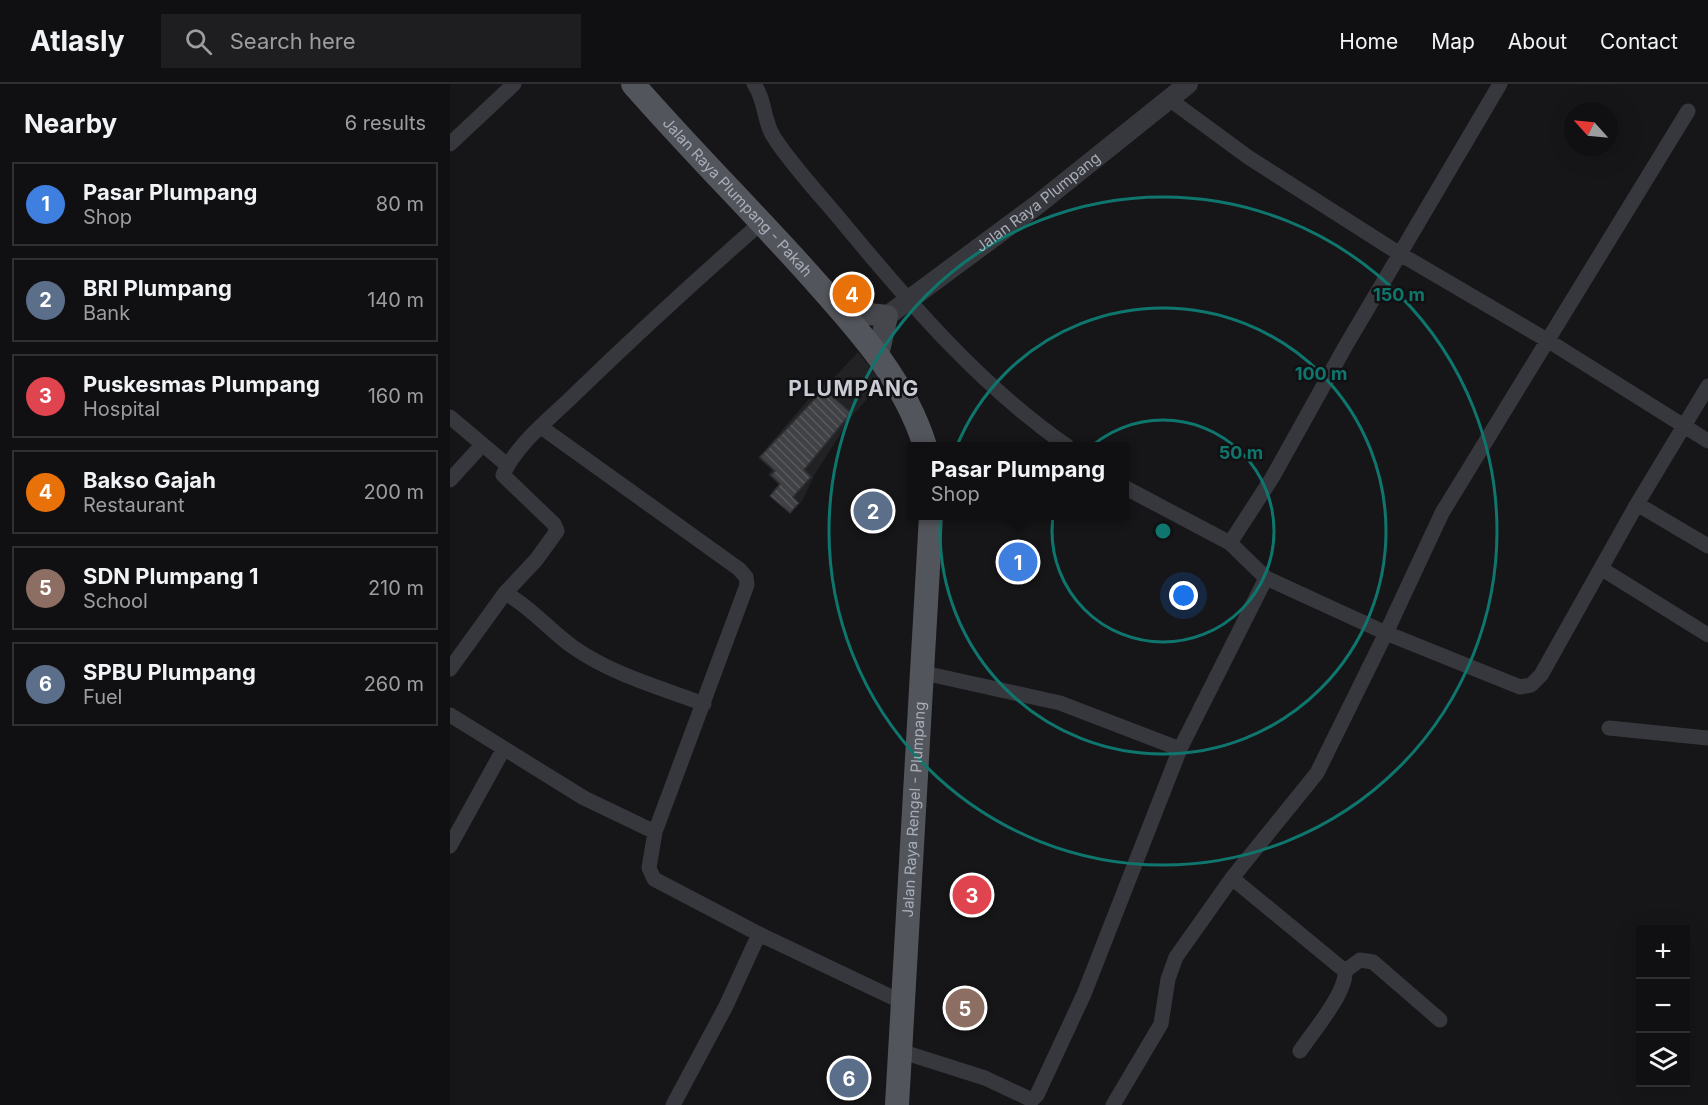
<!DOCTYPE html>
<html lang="en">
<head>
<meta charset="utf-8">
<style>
	:root { --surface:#101012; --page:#1e1e20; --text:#f1f3f6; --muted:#9c9d9f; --line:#303032; --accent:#0f766e }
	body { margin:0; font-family:Inter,sans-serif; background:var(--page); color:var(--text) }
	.controls { position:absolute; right:18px; bottom:18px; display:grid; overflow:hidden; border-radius:0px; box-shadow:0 6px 24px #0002 }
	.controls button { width:54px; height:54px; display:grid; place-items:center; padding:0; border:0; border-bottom:2px solid var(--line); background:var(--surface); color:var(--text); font:30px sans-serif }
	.compass { position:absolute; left:1114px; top:18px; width:54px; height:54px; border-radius:50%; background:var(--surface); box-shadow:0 6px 24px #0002; rotate:297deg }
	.you { position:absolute; left:734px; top:512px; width:21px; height:21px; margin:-15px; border:4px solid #fff; border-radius:50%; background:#1a73e8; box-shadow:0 0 0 9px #1a73e833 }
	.badge { display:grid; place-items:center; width:39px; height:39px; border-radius:50%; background:var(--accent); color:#fff; font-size:20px; font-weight:700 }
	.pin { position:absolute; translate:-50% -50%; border:3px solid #fff; box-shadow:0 2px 6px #0006 }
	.popup { position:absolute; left:457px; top:358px; width:222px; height:78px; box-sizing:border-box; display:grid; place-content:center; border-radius:0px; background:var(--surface); filter:drop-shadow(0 2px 4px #0005); font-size:20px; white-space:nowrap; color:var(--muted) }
	.popup b { font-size:22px; color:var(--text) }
	.popup::after { content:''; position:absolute; left:50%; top:100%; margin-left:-12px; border:12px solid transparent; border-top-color:var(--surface) }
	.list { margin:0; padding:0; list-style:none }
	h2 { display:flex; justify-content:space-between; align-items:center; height:78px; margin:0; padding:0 24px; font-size:26px }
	h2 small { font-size:20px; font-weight:400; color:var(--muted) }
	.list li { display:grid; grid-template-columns:39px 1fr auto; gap:18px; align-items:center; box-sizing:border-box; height:84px; margin:0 12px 12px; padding:0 12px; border:2px solid var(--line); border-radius:0px }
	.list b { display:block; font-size:22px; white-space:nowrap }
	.list p { margin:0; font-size:20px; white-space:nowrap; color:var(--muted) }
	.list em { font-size:20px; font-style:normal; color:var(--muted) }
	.icon { flex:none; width:33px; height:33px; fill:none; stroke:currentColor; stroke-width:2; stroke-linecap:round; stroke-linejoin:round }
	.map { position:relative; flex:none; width:1258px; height:1021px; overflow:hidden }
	header { display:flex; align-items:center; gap:36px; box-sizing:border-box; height:84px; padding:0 30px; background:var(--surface); border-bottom:2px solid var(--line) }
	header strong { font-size:28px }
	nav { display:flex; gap:33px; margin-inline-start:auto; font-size:21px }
	.search { width:420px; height:54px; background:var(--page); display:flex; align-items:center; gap:15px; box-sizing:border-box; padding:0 21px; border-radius:0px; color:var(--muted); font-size:22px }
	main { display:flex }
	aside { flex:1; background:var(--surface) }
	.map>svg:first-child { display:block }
	.built { fill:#222225 }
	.building { fill:url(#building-back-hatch); stroke:#303034; stroke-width:1.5 }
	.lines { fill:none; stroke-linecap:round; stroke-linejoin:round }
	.minor { stroke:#37383d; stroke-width:15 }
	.tertiary { stroke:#37383d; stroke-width:20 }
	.secondary { stroke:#45474d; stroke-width:22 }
	.primary { stroke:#53555c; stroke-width:24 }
	.ring { fill:none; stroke:#0f766e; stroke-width:3 }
	.labels { text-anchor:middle; stroke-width:5; stroke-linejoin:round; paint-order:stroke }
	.street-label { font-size:15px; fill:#a8adb8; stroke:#111113 }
	.district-label { font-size:21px; font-weight:bold; letter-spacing:1.5px; fill:#c9ccd4; stroke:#111113 }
	.centre { fill:#0f766e; stroke:#111113; stroke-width:3 }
	.ring-label { font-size:18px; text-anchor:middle; font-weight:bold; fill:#0f766e; stroke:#111113; stroke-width:5; stroke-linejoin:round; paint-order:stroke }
</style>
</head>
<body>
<header>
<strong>Atlasly</strong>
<div class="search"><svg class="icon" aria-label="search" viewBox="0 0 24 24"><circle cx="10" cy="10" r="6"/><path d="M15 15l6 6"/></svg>Search here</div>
<nav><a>Home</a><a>Map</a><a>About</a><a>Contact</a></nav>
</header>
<main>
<aside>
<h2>Nearby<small>6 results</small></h2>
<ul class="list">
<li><span class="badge" style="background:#3f7fe0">1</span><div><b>Pasar Plumpang</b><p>Shop</p></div><em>80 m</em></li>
<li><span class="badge" style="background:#5c6f8a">2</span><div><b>BRI Plumpang</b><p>Bank</p></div><em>140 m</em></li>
<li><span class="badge" style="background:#e0444e">3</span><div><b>Puskesmas Plumpang</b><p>Hospital</p></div><em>160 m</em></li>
<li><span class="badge" style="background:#e8710a">4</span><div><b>Bakso Gajah</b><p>Restaurant</p></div><em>200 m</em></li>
<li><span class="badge" style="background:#8d6e63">5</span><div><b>SDN Plumpang 1</b><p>School</p></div><em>210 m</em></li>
<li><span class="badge" style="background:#5c6f8a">6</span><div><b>SPBU Plumpang</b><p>Fuel</p></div><em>260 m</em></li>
</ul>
</aside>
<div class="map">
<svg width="1258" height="1021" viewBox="0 0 1258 1021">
	<defs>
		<pattern id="building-back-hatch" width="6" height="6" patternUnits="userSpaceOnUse" patternTransform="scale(1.5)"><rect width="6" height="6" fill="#404145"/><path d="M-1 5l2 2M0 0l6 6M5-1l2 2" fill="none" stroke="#595a5e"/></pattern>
	</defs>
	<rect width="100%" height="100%" fill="#161618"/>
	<!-- built -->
	<path class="built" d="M 408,268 L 432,298 L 402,332 L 365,390 L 351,419 L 318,391 L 322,386 L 308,374 L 370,302 L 379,299 Z"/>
	<!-- building -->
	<path class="building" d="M 374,305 L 401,329 L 354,386 L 361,393 L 343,413 L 349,419 L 340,429 L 320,412 L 330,400 L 321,391 L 325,387 L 310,373 Z"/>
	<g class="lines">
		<!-- minor -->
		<path class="minor" d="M 304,0 C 316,17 313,38 325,55 C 345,85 371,112 394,140 C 461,221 531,302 617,362
			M 719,15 L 798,73 L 950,170 L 1097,256 L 1258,357
			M 0,60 L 64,0
			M 0,333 L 57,381
			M 91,343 L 289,485 L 296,493 L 297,501 L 205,748 L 199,784 L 204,795 L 309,850 L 452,918
			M 0,396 L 32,361
			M 674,403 L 780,459 L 816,494 L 936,549 L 1070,603 L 1081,601 L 1091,591 L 1187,420 L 1258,302
			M 1187,420 L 1258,462
			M 780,459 L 822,394 L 895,263 L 1050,0
			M 1152,485 L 1258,551
			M 0,585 L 55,509
			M 474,589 L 610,619 L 730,665
			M 254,620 C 211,604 161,590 123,563 C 99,546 81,523 55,509 L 86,476 L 107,447 L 104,440 L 53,391 C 67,359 101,334 126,309 C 186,251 248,194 312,138
			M 0,631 L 134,714 L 205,748
			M 1159,644 L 1258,654
			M 0,762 L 53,666
			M 782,794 L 895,887 C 897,908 862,949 850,967
			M 895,887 L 910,876 L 923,878 L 990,936
			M 450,967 L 535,994 L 582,1016 L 587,1011 L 634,910 L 730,665 L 816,494
			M 223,1021 L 276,922 L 309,850
			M 663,1021 L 711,940 L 718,895 L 726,873 L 782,794 L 867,689 L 936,549 L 992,429 L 1238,27"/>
		<!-- tertiary -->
		<path class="tertiary" id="s1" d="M 437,232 L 587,121 L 738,0"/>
		<!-- secondary -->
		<path class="secondary" d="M 392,227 L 437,232 L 428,271"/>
		<!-- primary -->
		<g class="primary">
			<path id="s2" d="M 183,0 C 239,64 299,124 356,187 C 404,241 453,292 475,362"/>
			<path id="s3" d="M 447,1021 L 481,432"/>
		</g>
	</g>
	<!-- distance rings -->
	<g class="ring">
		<circle cx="713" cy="447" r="111"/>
		<circle cx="713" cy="447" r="223"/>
		<circle cx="713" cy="447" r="334"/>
	</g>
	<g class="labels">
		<!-- street labels -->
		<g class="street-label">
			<text dy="5" stroke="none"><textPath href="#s2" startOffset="154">Jalan Raya Plumpang - Pakah</textPath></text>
			<text dy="5" stroke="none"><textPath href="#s1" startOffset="189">Jalan Raya Plumpang</textPath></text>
			<text dy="5" stroke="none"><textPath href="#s3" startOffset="296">Jalan Raya Rengel - Plumpang</textPath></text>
		</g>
		<!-- district labels -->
		<g class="district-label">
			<text x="404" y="312">PLUMPANG</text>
		</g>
	</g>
	<circle cx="713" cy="447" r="9" class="centre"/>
	<g class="ring-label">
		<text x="949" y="217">150 m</text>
		<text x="871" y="296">100 m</text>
		<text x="791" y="375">50 m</text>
	</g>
</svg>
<div class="controls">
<button>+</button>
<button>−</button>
<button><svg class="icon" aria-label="layers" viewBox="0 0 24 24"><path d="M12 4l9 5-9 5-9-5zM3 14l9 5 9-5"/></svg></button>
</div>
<svg class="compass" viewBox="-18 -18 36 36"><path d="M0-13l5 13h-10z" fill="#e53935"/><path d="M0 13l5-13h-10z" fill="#9c9d9f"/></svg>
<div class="you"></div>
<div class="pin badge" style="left:568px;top:478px;background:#3f7fe0">1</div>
<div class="popup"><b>Pasar Plumpang</b>Shop</div>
<div class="pin badge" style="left:423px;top:427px;background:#5c6f8a">2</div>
<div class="pin badge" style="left:522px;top:811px;background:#e0444e">3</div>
<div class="pin badge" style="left:402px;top:210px;background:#e8710a">4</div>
<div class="pin badge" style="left:515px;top:924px;background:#8d6e63">5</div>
<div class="pin badge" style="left:399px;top:994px;background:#5c6f8a">6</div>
</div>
</main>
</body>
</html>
